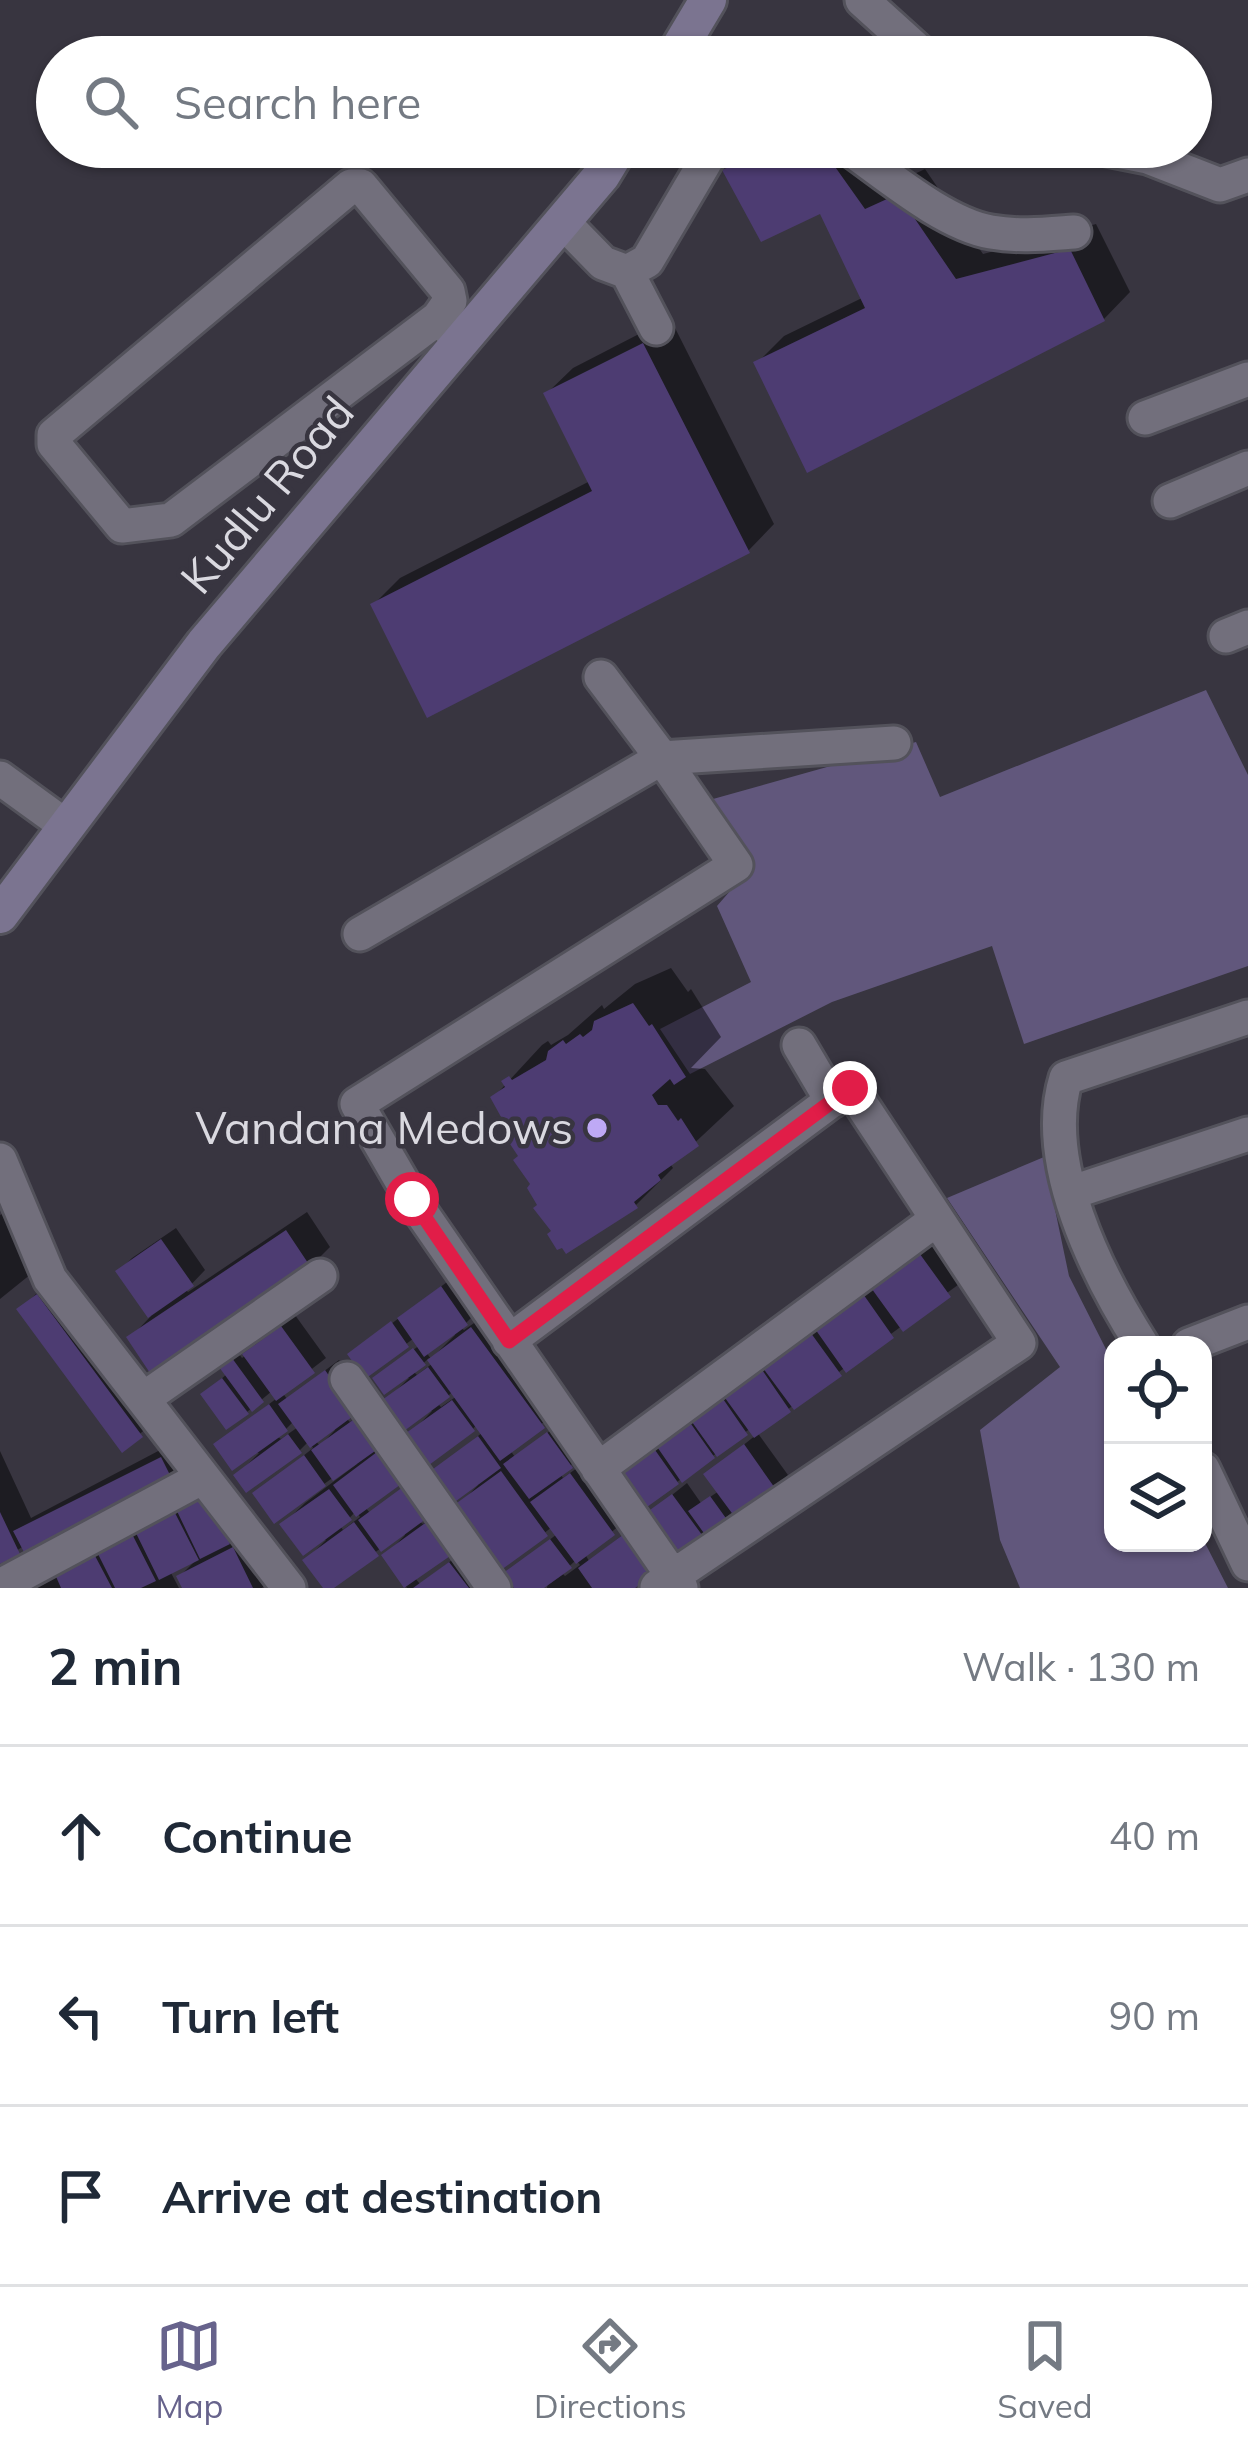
<!DOCTYPE html>
<html lang="en">
<head>
<meta charset="utf-8">
<style>
	:root { --surface:#fff; --page:#f2f2f3; --text:#1f2937; --muted:#747a83; --line:#e0e1e3; --accent:#67638c }
	body { margin:0; font-family:Mulish,sans-serif; background:var(--page); color:var(--text) }
	.controls { position:absolute; right:36px; bottom:36px; display:grid; overflow:hidden; border-radius:24px; box-shadow:0 3px 9px #0004 }
	.controls button { width:108px; height:108px; display:grid; place-items:center; padding:0; border:0; border-bottom:3px solid var(--line); background:var(--surface); color:var(--text); font:60px sans-serif }
	.stop { position:absolute; width:36px; height:36px; margin:-27px; border:9px solid #e11d48; border-radius:50%; background:#fff }
	.stop.end { background:#e11d48; border-color:#fff; box-shadow:0 3px 12px #0008 }
	.list { margin:0; padding:0; list-style:none }
	h2 { display:flex; justify-content:space-between; align-items:center; height:156px; margin:0; padding:0 48px; font-size:51px }
	h2 small { font-size:39px; font-weight:400; color:var(--muted) }
	.list li { display:grid; grid-template-columns:78px 1fr auto; gap:36px; align-items:center; box-sizing:border-box; height:180px; padding:0 48px; border-top:3px solid var(--line) }
	.list b { display:block; font-size:45px; white-space:nowrap }
	.list em { font-size:39px; font-style:normal; color:var(--muted) }
	.icon { flex:none; width:66px; height:66px; fill:none; stroke:currentColor; stroke-width:2; stroke-linecap:round; stroke-linejoin:round }
	.map { position:relative; flex:none; width:1248px; height:1588px; overflow:hidden }
	.search { position:absolute; background:var(--surface); box-shadow:0 3px 9px #0004; left:36px; right:36px; top:36px; height:132px; display:flex; align-items:center; gap:30px; box-sizing:border-box; padding:0 42px; border-radius:66px; color:var(--muted); font-size:45px }
	.sheet { height:696px; background:var(--surface) }
	nav { display:flex; justify-content:space-around; align-items:center; box-sizing:border-box; height:168px; border-top:3px solid var(--line); background:var(--surface); font-size:33px; color:var(--muted) }
	nav a { display:grid; justify-items:center; gap:6px }
	nav .on { color:var(--accent) }
	.map>svg:first-child { display:block }
	.green { fill:#61577c }
	.shadow { fill:#0007; fill-rule:evenodd }
	.building { fill:#4d3c72 }
	.lines { fill:none; stroke-linecap:round; stroke-linejoin:round }
	.street-casing { stroke:#53525b; stroke-width:39 }
	.secondary-casing { stroke:#53525b; stroke-width:42 }
	.street { stroke:#726f7c; stroke-width:33 }
	.secondary { stroke:#7b7490; stroke-width:36 }
	.route { stroke:#e11d48; stroke-width:15 }
	.poi-dot { fill:#bea9f5; stroke:#383540; stroke-width:4.5 }
	.labels { text-anchor:middle; stroke-width:9; stroke-linejoin:round; paint-order:stroke }
	.street-label { font-size:45px; fill:#dad9e0; stroke:#383540 }
	.poi-label { font-size:45px; fill:#dad9e0; stroke:#383540; text-anchor:end }
</style>
</head>
<body>
<div class="map">
<svg width="1248" height="1588" viewBox="0 0 1248 1588">
	<rect width="100%" height="100%" fill="#383540"/>
	<!-- green -->
	<path class="green" d="M 1206,690 L 1248,775 L 1248,966 L 1024,1044 L 992,946 L 832,1002 L 690,1074 L 660,1029 L 751,982 L 717,906 L 750,868 L 713,799 L 916,742 L 940,797 Z
		M 1044,1157 L 1069,1276 L 1113,1363 L 1113,1543 L 1203,1543 L 1203,1539 L 1228,1588 L 1020,1588 L 1000,1540 L 980,1430 L 1060,1367 L 947,1198 Z"/>
	<!-- shadow -->
	<path class="shadow" d="M 750,147 L 866,147 L 893,184 L 925,169 L 983,254 L 1096,224 L 1130,292 L 1104,319 L 757,363 L 784,336 L 864,297 L 821,210 L 726,171 Z
		M 670,318 L 774,524 L 748,551 L 373,605 L 400,578 L 590,481 L 546,394 L 573,368 Z
		M 671,968 L 688,992 L 691,989 L 721,1037 L 691,1068 L 705,1069 L 734,1106 L 671,1165 L 673,1168 L 636,1205 L 555,1231 L 540,1205 L 514,1135 L 493,1098 L 542,1045 L 548,1041 L 551,1045 L 568,1035 L 602,1005 L 604,1009 L 635,984 Z
		M 307,1212 L 330,1247 L 310,1267 L 130,1338 L 151,1316 L 119,1271 L 132,1258 L 176,1228 L 205,1270 L 186,1290 L 188,1292 Z
		M 2,1214 L 31,1274 L 0,1299 L 0,1215 Z
		M 931,1239 L 962,1282 L 757,1432 L 788,1475 L 775,1488 L 734,1511 L 676,1556 L 647,1515 L 687,1483 L 701,1503 L 719,1491 L 707,1474 L 756,1435 L 751,1428 L 677,1482 L 612,1468 Z
		M 455,1276 L 479,1310 L 461,1328 L 464,1330 L 493,1310 L 563,1406 L 510,1450 L 515,1457 L 562,1422 L 584,1452 L 561,1475 L 563,1478 L 584,1463 L 626,1520 L 585,1554 L 589,1561 L 638,1523 L 630,1588 L 547,1588 L 548,1581 L 539,1588 L 518,1588 L 507,1573 L 557,1534 L 552,1527 L 502,1566 L 458,1506 L 478,1485 L 433,1472 L 483,1432 L 477,1424 L 473,1429 L 410,1434 L 432,1411 L 386,1401 L 409,1378 L 381,1373 L 420,1345 L 414,1338 L 366,1375 L 351,1354 ZM 453,1332 L 455,1335 L 431,1359 L 426,1352 ZM 429,1358 L 433,1363 L 417,1375 L 414,1372 ZM 453,1391 L 457,1396 L 441,1407 L 439,1405 ZM 576,1560 L 580,1565 L 565,1576 L 562,1573 Z
		M 40,1290 L 161,1415 L 123,1449 L 20,1310 Z
		M 295,1315 L 326,1358 L 282,1392 L 287,1399 L 339,1360 L 367,1399 L 347,1419 L 350,1422 L 374,1404 L 375,1454 L 365,1507 L 370,1513 L 422,1473 L 420,1522 L 423,1524 L 442,1510 L 415,1578 L 420,1584 L 464,1551 L 492,1588 L 407,1588 L 385,1556 L 405,1535 L 403,1532 L 326,1588 L 306,1560 L 326,1540 L 283,1524 L 305,1503 L 357,1464 L 355,1462 L 324,1484 L 256,1494 L 313,1448 L 309,1441 L 300,1450 L 237,1475 L 259,1453 L 217,1444 L 277,1398 L 272,1391 L 247,1412 L 204,1394 L 228,1373 L 229,1361 L 239,1354 L 242,1358 ZM 294,1421 L 298,1427 L 281,1439 L 278,1437 ZM 333,1427 L 335,1430 L 320,1446 L 315,1440 ZM 356,1511 L 360,1517 L 343,1530 L 341,1527 Z
		M 181,1439 L 191,1459 L 171,1479 L 24,1546 L 1,1560 L 8,1577 L 0,1585 L 0,1451 L 31,1518 Z
		M 217,1482 L 241,1529 L 223,1546 L 246,1536 L 269,1581 L 262,1588 L 186,1588 L 180,1576 L 197,1559 L 170,1571 L 179,1588 L 28,1588 Z"/>
	<!-- building -->
	<path class="building" d="M 777,147 L 821,147 L 865,209 L 898,194 L 956,279 L 1070,249 L 1105,321 L 807,473 L 753,362 L 865,308 L 820,214 L 761,242 L 722,170 Z
		M 643,343 L 750,553 L 427,718 L 370,604 L 592,491 L 543,393 Z
		M 633,1003 L 649,1026 L 652,1024 L 686,1077 L 674,1085 L 670,1079 L 652,1095 L 658,1105 L 667,1105 L 678,1121 L 681,1118 L 699,1146 L 658,1175 L 661,1180 L 634,1202 L 638,1208 L 566,1254 L 562,1248 L 557,1250 L 547,1234 L 551,1231 L 533,1208 L 537,1205 L 527,1188 L 530,1184 L 513,1160 L 518,1156 L 506,1138 L 511,1135 L 490,1097 L 505,1087 L 501,1081 L 509,1076 L 512,1080 L 546,1060 L 548,1051 L 563,1040 L 566,1044 L 580,1034 L 583,1037 L 592,1030 L 594,1021 Z
		M 286,1230 L 312,1269 L 152,1376 L 126,1337 Z
		M 161,1239 L 194,1286 L 148,1318 L 115,1271 Z
		M 917,1250 L 951,1297 L 903,1332 L 869,1285 Z
		M 441,1286 L 468,1325 L 424,1357 L 397,1318 Z
		M 861,1291 L 894,1338 L 846,1373 L 813,1326 Z
		M 37,1294 L 143,1437 L 122,1453 L 16,1309 Z
		M 391,1321 L 409,1347 L 365,1379 L 347,1354 Z
		M 281,1326 L 315,1373 L 276,1401 L 242,1354 Z
		M 471,1327 L 545,1428 L 500,1461 L 427,1360 Z
		M 808,1329 L 842,1376 L 794,1410 L 760,1364 Z
		M 413,1348 L 426,1365 L 384,1395 L 372,1378 Z
		M 232,1358 L 264,1402 L 252,1412 L 219,1367 Z
		M 758,1364 L 791,1412 L 754,1438 L 720,1391 Z
		M 428,1367 L 450,1397 L 404,1431 L 382,1400 Z
		M 325,1370 L 356,1414 L 310,1448 L 278,1404 Z
		M 222,1378 L 249,1414 L 226,1430 L 200,1394 Z
		M 719,1393 L 748,1435 L 717,1457 L 687,1415 Z
		M 452,1400 L 475,1431 L 429,1465 L 406,1433 Z
		M 269,1404 L 288,1431 L 232,1471 L 213,1444 Z
		M 684,1414 L 715,1458 L 682,1483 L 651,1438 Z
		M 360,1415 L 382,1446 L 333,1481 L 311,1450 Z
		M 547,1432 L 573,1468 L 529,1499 L 503,1464 Z
		M 288,1434 L 302,1453 L 246,1493 L 233,1475 Z
		M 478,1436 L 501,1468 L 452,1504 L 429,1472 Z
		M 648,1440 L 679,1484 L 640,1512 L 608,1468 Z
		M 744,1444 L 777,1491 L 737,1520 L 703,1474 Z
		M 381,1449 L 404,1482 L 356,1517 L 333,1485 Z
		M 304,1455 L 326,1486 L 274,1524 L 252,1493 Z
		M 161,1457 L 173,1481 L 26,1556 L 13,1531 Z
		M 501,1471 L 548,1536 L 501,1570 L 454,1505 Z
		M 570,1473 L 615,1535 L 576,1564 L 530,1502 Z
		M 407,1484 L 430,1516 L 381,1552 L 358,1520 Z
		M 329,1489 L 352,1520 L 303,1556 L 279,1524 Z
		M 204,1493 L 230,1544 L 200,1559 L 175,1507 Z
		M 672,1494 L 705,1539 L 675,1560 L 643,1515 Z
		M 710,1496 L 728,1521 L 706,1536 L 688,1511 Z
		M 173,1509 L 199,1560 L 159,1580 L 134,1529 Z
		M 0,1512 L 20,1554 L 0,1564 Z
		M 428,1521 L 453,1554 L 404,1588 L 381,1555 Z
		M 354,1522 L 379,1556 L 334,1588 L 323,1588 L 302,1560 Z
		M 131,1532 L 156,1581 L 141,1588 L 115,1588 L 96,1550 Z
		M 624,1534 L 654,1574 L 635,1588 L 592,1588 L 578,1568 Z
		M 550,1539 L 572,1568 L 544,1588 L 514,1588 L 503,1573 Z
		M 233,1547 L 253,1588 L 182,1588 L 176,1576 Z
		M 93,1552 L 112,1588 L 61,1588 L 54,1572 Z
		M 449,1562 L 469,1588 L 413,1588 Z"/>
	<g class="lines">
		<defs>
			<path id="street" d="M 862,0 L 925,57
				M 847,147 C 886,174 944,224 991,232 C 1019,237 1046,234 1074,232
				M 1097,147 L 1148,157 L 1220,185 L 1248,175
				M 563,222 L 603,263 L 627,272 L 647,261 L 714,147
				M 627,272 L 656,328
				M 438,318 L 450,301 L 448,291 L 361,186 L 351,186 L 54,435 L 54,444 L 122,526 L 171,520 L 438,318 L 461,341
				M 1145,418 L 1248,379
				M 1170,501 L 1248,468
				M 1226,636 L 1248,627
				M 601,677 L 662,758 L 894,743
				M 0,778 L 66,826
				M 360,934 L 662,758 L 736,865 L 357,1104 L 412,1199 L 681,1588
				M 799,1045 L 832,1101
				M 0,1160 L 50,1279 L 289,1588
				M 1070,1193 L 1248,1134
				M 509,1341 L 850,1087 L 1019,1343 L 657,1587
				M 1142,1345 C 1097,1274 1040,1162 1066,1078 L 1248,1017
				M 1189,1345 L 1248,1322
				M 347,1379 L 494,1588
				M 143,1399 L 320,1276
				M 598,1469 L 937,1219
				M 1203,1469 L 1248,1564
				M 0,1586 L 203,1477"/>
			<path id="secondary" d="M 674,57 L 708,0
				M 0,915 L 204,644 L 602,175 L 619,147"/>
		</defs>
		<!-- street casing -->
		<use href="#street" class="street-casing"/>
		<!-- secondary casing -->
		<use href="#secondary" class="secondary-casing"/>
		<!-- street -->
		<use href="#street" class="street"/>
		<!-- secondary -->
		<use href="#secondary" class="secondary"/>
	</g>
	<g class="lines">
		<!-- route -->
		<path class="route" d="M 412,1199 L 509,1341 L 850,1088"/>
	</g>
	<!-- markers -->
	<circle class="poi-dot" cx="597" cy="1128" r="12"/>
	<g class="labels">
		<!-- street labels -->
		<g class="street-label">
			<text transform="translate(267 495) rotate(-50)" y="16">Kudlu Road</text>
		</g>
		<!-- poi labels -->
		<g class="poi-label">
			<text x="573" y="1144">Vandana Medows</text>
		</g>
	</g>
</svg>
<div class="controls">
<button><svg class="icon" aria-label="locate" viewBox="0 0 24 24"><circle cx="12" cy="12" r="6"/><path d="M12 2v4M12 18v4M2 12h4M18 12h4"/></svg></button>
<button><svg class="icon" aria-label="layers" viewBox="0 0 24 24"><path d="M12 4l9 5-9 5-9-5zM3 14l9 5 9-5"/></svg></button>
</div>
<div class="stop" style="left:412px;top:1199px"></div>
<div class="stop end" style="left:850px;top:1088px"></div>
<div class="search"><svg class="icon" aria-label="search" viewBox="0 0 24 24"><circle cx="10" cy="10" r="6"/><path d="M15 15l6 6"/></svg>Search here</div>
</div>
<section class="sheet">
<h2>2 min<small>Walk · 130 m</small></h2>
<ul class="list">
<li><svg class="icon" aria-label="ahead" viewBox="0 0 24 24"><path d="M12 20V5M6 11l6-6 6 6"/></svg><div><b>Continue</b></div><em>40 m</em></li>
<li><svg class="icon" aria-label="left" viewBox="0 0 24 24"><path d="M17 20v-9H6M10 6l-5 5 5 5"/></svg><div><b>Turn left</b></div><em>90 m</em></li>
<li><svg class="icon" aria-label="arrive" viewBox="0 0 24 24"><path d="M6 21V4h12l-3 4 3 4H6"/></svg><div><b>Arrive at destination</b></div></li>
</ul>
</section>
<nav>
<a class="on"><svg class="icon" aria-label="map" viewBox="0 0 24 24"><path d="M3 6l6-2 6 2 6-2v14l-6 2-6-2-6 2zM9 4v14M15 6v14"/></svg>Map</a>
<a><svg class="icon" aria-label="directions" viewBox="0 0 24 24"><path d="M12 3l9 9-9 9-9-9zM9 14v-3h6M13 9l2 2-2 2"/></svg>Directions</a>
<a><svg class="icon" aria-label="saved" viewBox="0 0 24 24"><path d="M7 4h10v16l-5-4-5 4z"/></svg>Saved</a>
</nav>
</body>
</html>
